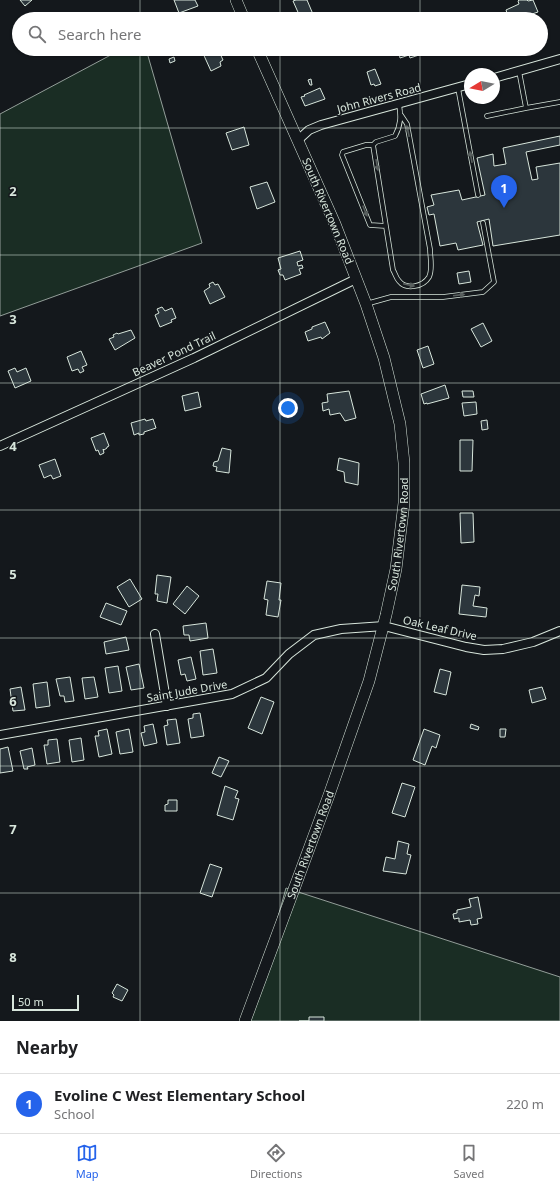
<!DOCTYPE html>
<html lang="en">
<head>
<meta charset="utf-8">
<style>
	:root { --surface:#fff; --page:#f2f2f2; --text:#202124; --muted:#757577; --line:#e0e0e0; --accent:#2563eb }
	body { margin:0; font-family:"Noto Sans",sans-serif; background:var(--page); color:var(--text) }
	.compass { position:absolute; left:464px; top:68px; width:36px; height:36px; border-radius:50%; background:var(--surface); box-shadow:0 1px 3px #0004; rotate:260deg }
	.scale { position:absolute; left:12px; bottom:10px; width:67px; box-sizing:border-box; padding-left:4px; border:2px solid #d8e6dc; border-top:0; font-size:11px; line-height:14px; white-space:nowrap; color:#d8e6dc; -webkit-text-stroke:3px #14181c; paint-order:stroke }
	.you { position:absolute; left:288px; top:408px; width:14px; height:14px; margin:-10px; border:3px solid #fff; border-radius:50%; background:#1a73e8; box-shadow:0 0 0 6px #1a73e833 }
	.badge { display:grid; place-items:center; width:26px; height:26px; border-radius:50%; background:var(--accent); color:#fff; font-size:13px; font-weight:700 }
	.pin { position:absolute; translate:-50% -33px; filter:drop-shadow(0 1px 2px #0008) }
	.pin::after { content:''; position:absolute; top:21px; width:14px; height:12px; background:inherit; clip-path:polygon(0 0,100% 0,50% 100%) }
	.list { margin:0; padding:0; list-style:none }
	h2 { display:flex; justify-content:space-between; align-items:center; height:52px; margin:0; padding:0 16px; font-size:17px }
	h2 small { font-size:13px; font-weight:400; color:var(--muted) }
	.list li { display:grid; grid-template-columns:26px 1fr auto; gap:12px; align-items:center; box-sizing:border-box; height:60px; padding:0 16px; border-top:1px solid var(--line) }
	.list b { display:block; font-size:15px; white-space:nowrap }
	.list p { margin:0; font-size:13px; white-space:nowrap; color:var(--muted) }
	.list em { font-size:13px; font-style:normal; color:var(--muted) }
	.icon { flex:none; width:22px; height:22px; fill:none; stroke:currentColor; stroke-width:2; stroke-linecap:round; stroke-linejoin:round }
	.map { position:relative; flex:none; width:560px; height:1021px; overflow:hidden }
	.search { position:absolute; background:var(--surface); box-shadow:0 1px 3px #0004; left:12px; right:12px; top:12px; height:44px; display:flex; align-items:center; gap:10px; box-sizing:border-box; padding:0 14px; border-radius:22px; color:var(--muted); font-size:15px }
	.sheet { height:112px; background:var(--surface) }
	nav { display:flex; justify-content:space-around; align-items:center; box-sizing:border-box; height:56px; border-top:1px solid var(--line); background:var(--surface); font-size:11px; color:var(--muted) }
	nav a { display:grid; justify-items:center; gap:2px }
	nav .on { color:var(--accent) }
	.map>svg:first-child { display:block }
	.green { fill:#1a2d24; stroke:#939e99 }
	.building { fill:#2c363c; stroke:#d8e6dc }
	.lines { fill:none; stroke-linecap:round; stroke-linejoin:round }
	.lane-casing { stroke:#d8e6dc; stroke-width:5.5 }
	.street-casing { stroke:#d8e6dc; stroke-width:10 }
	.secondary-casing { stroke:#d8e6dc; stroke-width:12 }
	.lane { stroke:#14181c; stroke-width:4 }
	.street { stroke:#14181c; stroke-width:8 }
	.secondary { stroke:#14181c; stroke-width:11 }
	.oneway { fill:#59605f }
	.grid { fill:none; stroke:#d8e6dc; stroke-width:1; stroke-opacity:0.55 }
	.labels { text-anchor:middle; stroke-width:3; stroke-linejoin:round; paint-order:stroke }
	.street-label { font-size:11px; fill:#d8e6dc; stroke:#14181c }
	.grid-label { font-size:13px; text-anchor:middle; font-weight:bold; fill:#d8e6dc; stroke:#14181c; stroke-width:3; stroke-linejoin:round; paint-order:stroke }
</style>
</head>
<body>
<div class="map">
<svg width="560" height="1021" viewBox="0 0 560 1021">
	<rect width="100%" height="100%" fill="#14181c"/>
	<!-- green -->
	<path class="green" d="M 122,49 L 146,49 L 202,243 L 0,316 L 0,114 Z
		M 286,888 L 560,977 L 560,1021 L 249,1021 Z"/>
	<!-- building -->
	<path class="building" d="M 20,0 L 32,0 L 25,6 Z
		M 174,0 L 195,0 L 198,6 L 179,13 Z
		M 296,0 L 307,0 L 315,19 L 301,19 L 293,1 Z
		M 519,0 L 527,0 L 528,1 L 533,0 L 538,12 L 532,14 L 533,17 L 528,19 L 509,19 L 506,10 L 519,4 L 518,1 Z
		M 401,15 L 402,19 L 388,19 Z
		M 201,49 L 218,49 L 223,60 L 220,62 L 221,66 L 211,71 Z
		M 398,49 L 427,49 L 427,50 L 421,52 L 422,54 L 410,58 L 409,55 L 400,58 Z
		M 174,57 L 175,61 L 170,63 L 169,59 Z
		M 375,69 L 381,84 L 375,86 L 374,84 L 371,85 L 367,72 Z
		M 311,79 L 312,85 L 310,85 L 308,80 Z
		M 320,88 L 325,99 L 305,106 L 301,97 L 305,96 L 304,95 Z
		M 244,127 L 249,145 L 232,150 L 226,133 Z
		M 560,136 L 560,145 L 526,152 L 532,180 L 538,179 L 536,167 L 560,163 L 560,235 L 493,246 L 489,219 L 477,222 L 483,245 L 458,250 L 456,243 L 440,246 L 434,214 L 429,215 L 427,207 L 434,205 L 431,195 L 459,190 L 462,200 L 485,195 L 477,158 L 493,154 L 494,166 L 506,164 L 503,148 Z
		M 267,182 L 275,202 L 257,209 L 250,187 Z
		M 300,251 L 303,260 L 297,262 L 298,266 L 302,265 L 303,268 L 299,269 L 301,274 L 285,280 L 283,275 L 280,275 L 278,270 L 281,269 L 278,258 Z
		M 469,271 L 471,282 L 459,284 L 457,273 Z
		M 213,282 L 215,285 L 218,284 L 225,297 L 210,304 L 204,291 L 210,287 L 209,284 Z
		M 162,307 L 165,311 L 172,308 L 176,318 L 171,320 L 172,322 L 160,327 L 155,315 L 159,313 L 157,309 Z
		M 325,322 L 330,333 L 322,339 L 321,337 L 308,341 L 305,332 L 312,329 L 312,327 Z
		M 483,323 L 492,341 L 481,347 L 471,329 Z
		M 131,330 L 135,338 L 115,350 L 109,339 L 114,337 L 113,335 L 117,333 L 118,334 Z
		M 428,346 L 434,364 L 423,368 L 417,350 Z
		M 81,351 L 87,365 L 82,367 L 84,371 L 80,373 L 78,369 L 72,371 L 67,357 Z
		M 15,368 L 17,372 L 26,368 L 31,381 L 15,388 L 8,371 Z
		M 445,385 L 449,398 L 427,404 L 427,403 L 424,404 L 421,394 Z
		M 349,391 L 356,418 L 345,421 L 340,413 L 330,415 L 329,409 L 323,411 L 322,403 L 328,402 L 327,394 Z
		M 462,391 L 473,391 L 474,397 L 463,397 Z
		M 198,392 L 201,407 L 185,411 L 182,396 Z
		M 476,402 L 477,414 L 464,416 L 462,403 Z
		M 145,419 L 146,421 L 153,419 L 156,428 L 144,432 L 144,434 L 139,435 L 139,433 L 134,435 L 131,423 Z
		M 487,420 L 488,429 L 482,430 L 481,421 Z
		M 104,433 L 109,446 L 107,447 L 107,448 L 104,450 L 103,449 L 104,453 L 100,455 L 98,450 L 96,451 L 91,438 Z
		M 460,440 L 473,440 L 472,471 L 460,471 Z
		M 222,448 L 231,450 L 229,473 L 216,471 L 217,467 L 213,466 L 214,462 L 218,461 Z
		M 339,458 L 359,463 L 358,485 L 345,482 L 344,472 L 337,470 Z
		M 55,459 L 61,476 L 53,479 L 51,475 L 44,478 L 39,465 Z
		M 460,513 L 473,513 L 474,542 L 461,543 Z
		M 157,575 L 171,577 L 167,603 L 157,601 L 158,594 L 155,594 Z
		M 130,579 L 142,599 L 129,607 L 117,587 Z
		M 267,581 L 281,583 L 279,600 L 281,600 L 278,617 L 266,615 L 268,600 L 264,599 Z
		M 462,585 L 480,587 L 479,596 L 475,595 L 473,606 L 487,608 L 486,617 L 459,614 Z
		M 187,586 L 199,596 L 185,614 L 173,604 Z
		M 106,603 L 127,611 L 121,625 L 100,617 Z
		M 206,623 L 208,638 L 190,641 L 189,635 L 184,635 L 183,626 Z
		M 126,637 L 129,650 L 106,654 L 104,642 Z
		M 213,649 L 217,673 L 203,675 L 200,651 Z
		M 191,657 L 196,679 L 187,681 L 185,674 L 181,675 L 178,660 Z
		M 139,664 L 144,688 L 131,690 L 126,667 Z
		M 118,666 L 122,691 L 109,693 L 105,668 Z
		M 440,669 L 451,672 L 446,695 L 434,692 Z
		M 70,677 L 74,701 L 65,702 L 64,696 L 60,696 L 56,679 Z
		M 94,677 L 98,697 L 85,699 L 82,678 Z
		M 47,682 L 50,706 L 36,708 L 33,684 Z
		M 21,687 L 25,710 L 13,711 L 10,689 Z
		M 542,687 L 546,699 L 532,703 L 529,690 Z
		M 261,697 L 274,702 L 262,734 L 248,728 Z
		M 200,713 L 204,736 L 191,738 L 188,719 L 193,718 L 193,714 Z
		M 176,719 L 180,743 L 167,745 L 164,726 L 168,725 L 167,720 Z
		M 153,724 L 157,743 L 144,746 L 141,733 L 145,732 L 144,726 Z
		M 471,724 L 479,727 L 478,730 L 470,728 Z
		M 107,729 L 112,754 L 99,757 L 95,736 L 99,736 L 98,731 Z
		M 129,729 L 133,752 L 120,754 L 116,732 Z
		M 424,729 L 440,735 L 436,748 L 432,746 L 425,765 L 413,760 Z
		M 500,729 L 506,729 L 505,737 L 500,737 Z
		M 81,738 L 84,760 L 72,762 L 69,740 Z
		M 57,739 L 60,762 L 47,764 L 44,745 L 48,745 L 48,740 Z
		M 8,747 L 13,771 L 0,773 L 0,749 Z
		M 32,748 L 35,765 L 27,767 L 28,769 L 24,769 L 20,751 Z
		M 219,757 L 229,761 L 221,777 L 212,773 Z
		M 402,783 L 415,787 L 405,817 L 392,813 Z
		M 225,786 L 238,791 L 235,798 L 239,799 L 233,820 L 217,815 Z
		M 168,800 L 177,800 L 177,811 L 165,811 L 165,805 L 168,804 Z
		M 398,841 L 409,844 L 407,854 L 411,855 L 406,874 L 383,871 L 386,857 L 395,859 Z
		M 210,864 L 222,868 L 212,897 L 200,893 Z
		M 478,897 L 482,918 L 477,919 L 478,924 L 471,925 L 470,920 L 459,922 L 459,918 L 454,919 L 453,914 L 457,913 L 457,910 L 471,907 L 469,899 Z
		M 117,984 L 128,990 L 122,1001 L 113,997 L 114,995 L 112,993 Z
		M 309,1017 L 324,1017 L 324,1021 L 299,1021 L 309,1021 Z"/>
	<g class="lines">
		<defs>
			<path id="lane" d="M 458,88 L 478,195
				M 399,104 C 401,116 401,125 395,136 L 376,142 L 373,145 L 393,270 C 395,273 396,278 399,281 C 406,290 423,287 429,277 C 433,269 430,257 430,249 L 407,124 L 401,115
				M 526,108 L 560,102
				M 487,116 L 526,108 L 519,71
				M 373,145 L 366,145 L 343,152 L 342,155 L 370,225 L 386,226
				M 366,304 L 391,297 L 443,297 L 483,292 L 494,282 L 483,223"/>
			<path id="street" d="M 494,78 L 560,59
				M 298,140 L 309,130 L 321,125 L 470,84
				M 0,446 L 194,358 L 356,279
				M 155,634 L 167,706
				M 0,735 L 232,694 L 266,678 L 289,654 L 314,635 L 341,629 L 384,626 L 466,647 L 484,650 L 503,649 L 533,642 L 560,631"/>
			<g id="secondary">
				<path d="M 236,0 L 244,19"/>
				<path id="s1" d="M 245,1021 L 329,795 L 369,681 L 386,615 L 396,569 L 404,503 L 404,463 L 400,424 L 384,358 L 366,304 L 335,224 L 257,49"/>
			</g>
		</defs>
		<!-- lane casing -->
		<use href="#lane" class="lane-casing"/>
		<!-- street casing -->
		<use href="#street" class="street-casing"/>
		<!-- secondary casing -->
		<use href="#secondary" class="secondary-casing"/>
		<!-- lane -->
		<use href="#lane" class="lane"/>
		<!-- street -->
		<use href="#street" class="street"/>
		<!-- secondary -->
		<use href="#secondary" class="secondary"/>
	</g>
	<!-- one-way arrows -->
	<defs><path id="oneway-solid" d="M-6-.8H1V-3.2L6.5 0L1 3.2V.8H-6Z"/></defs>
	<g class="oneway">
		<use href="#oneway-solid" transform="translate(408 131) rotate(-102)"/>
		<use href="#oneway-solid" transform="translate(471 157) rotate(-101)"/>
		<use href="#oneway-solid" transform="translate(377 165) rotate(80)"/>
		<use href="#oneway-solid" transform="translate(365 211) rotate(68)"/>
		<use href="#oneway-solid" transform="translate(409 285) rotate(12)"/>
		<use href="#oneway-solid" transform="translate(459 295) rotate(-7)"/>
	</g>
	<!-- grid -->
	<path class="grid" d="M 140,0 L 140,19M 280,0 L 280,19M 420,0 L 420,19M 140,49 L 140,1021M 280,49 L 280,1021M 420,49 L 420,1021M 0,128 L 560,128M 0,255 L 560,255M 0,383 L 560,383M 0,510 L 560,510M 0,638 L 560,638M 0,766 L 560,766M 0,893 L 560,893"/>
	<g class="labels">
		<!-- street labels -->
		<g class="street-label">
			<text transform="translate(379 98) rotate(-15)" y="4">John Rivers Road</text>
			<text transform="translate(328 211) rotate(67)" y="4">South Rivertown Road</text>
			<text transform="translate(174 354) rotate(-25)" y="4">Beaver Pond Trail</text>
			<text dy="4" stroke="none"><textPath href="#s1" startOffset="512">South Rivertown Road</textPath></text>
			<text transform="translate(440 628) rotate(13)" y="4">Oak Leaf Drive</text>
			<text transform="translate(187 691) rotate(-10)" y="4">Saint Jude Drive</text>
			<text dy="4" stroke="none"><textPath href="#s1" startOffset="188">South Rivertown Road</textPath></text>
		</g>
	</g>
	<g class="grid-label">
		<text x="13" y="196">2</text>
		<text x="13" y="324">3</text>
		<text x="13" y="451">4</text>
		<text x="13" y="579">5</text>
		<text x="13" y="706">6</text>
		<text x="13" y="834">7</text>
		<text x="13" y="962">8</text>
	</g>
</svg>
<svg class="compass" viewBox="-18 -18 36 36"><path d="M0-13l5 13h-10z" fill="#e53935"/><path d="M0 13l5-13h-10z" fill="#757577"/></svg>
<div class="scale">50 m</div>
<div class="you"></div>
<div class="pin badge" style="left:504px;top:208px">1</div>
<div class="search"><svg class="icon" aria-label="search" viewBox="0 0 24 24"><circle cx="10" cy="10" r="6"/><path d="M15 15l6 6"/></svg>Search here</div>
</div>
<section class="sheet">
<h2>Nearby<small></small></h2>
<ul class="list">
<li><span class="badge">1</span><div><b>Evoline C West Elementary School</b><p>School</p></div><em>220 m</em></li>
</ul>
</section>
<nav>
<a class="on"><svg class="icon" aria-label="map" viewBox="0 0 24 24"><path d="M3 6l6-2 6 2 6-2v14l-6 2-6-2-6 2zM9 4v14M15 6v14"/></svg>Map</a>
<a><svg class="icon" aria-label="directions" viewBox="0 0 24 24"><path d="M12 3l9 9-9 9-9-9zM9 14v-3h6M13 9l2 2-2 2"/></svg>Directions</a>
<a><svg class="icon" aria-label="saved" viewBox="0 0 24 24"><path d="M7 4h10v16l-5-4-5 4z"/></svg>Saved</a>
</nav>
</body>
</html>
